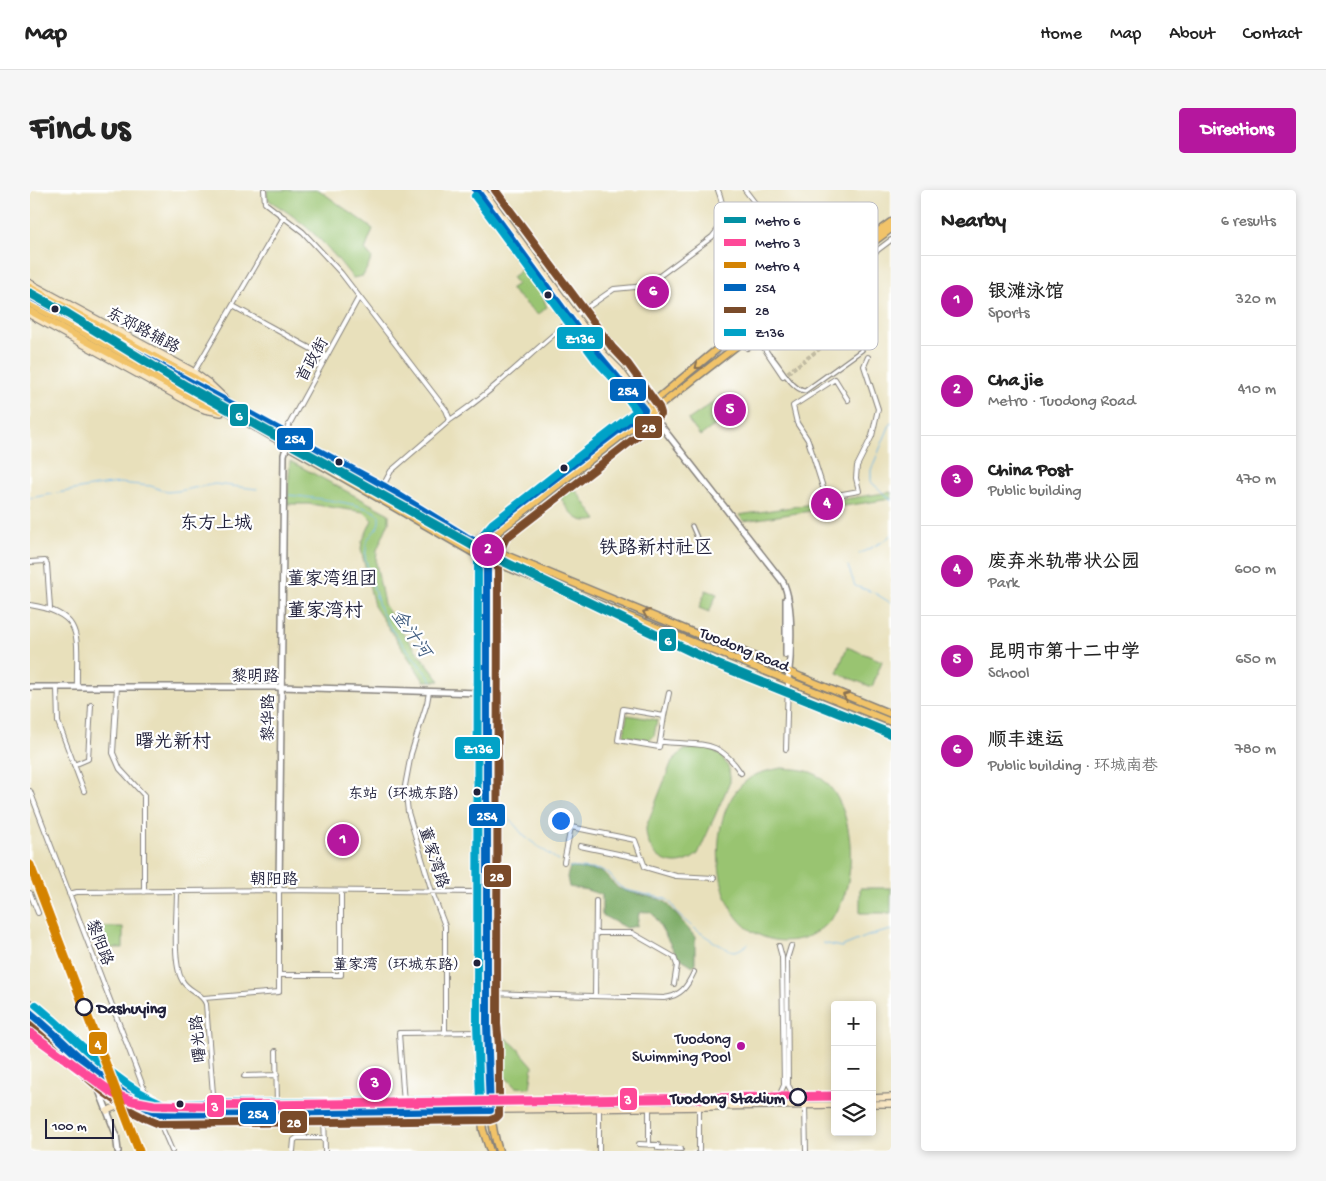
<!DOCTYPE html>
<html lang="en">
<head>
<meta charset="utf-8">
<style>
	:root { --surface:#fff; --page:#f6f6f6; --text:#222; --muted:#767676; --line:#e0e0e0; --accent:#b5179e }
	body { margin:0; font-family:"Gochi Hand","LXGW WenKai TC",sans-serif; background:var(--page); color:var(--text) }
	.controls { position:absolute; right:15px; bottom:15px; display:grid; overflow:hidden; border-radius:5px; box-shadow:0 2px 8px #0003 }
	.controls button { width:45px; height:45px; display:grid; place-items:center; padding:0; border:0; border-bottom:1px solid var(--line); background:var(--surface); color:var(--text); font:25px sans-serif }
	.scale { position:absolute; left:15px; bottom:12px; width:69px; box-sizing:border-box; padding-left:5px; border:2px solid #22223b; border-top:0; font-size:14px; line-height:18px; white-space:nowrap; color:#22223b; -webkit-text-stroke:4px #fff; paint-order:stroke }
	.you { position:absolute; left:530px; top:630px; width:18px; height:18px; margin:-12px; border:4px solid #fff; border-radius:50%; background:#1a73e8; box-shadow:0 0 0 8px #1a73e833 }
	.badge { display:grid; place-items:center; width:32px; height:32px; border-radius:50%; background:var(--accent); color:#fff; font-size:16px; font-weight:700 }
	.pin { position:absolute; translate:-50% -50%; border:2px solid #fff; box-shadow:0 1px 5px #0006 }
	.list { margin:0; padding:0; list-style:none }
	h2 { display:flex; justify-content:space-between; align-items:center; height:65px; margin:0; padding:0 20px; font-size:21px }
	h2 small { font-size:16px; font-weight:400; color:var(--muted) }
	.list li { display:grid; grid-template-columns:32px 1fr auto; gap:15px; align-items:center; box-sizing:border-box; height:90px; padding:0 20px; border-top:1px solid var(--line) }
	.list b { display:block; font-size:19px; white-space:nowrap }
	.list p { margin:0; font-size:16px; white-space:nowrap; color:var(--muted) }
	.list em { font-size:16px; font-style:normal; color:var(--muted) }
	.icon { flex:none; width:28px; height:28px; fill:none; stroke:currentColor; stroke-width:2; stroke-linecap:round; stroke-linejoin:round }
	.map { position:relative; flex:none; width:861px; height:961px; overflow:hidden; border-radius:5px }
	header { display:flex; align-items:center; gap:30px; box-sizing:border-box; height:70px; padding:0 25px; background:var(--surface); border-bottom:1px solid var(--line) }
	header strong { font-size:24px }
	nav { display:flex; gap:28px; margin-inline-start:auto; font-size:18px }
	.intro { display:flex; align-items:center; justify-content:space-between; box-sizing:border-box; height:120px; padding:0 30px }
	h1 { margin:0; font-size:35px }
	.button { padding:12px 22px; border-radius:5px; background:var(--accent); color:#fff; font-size:18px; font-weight:700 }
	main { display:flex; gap:30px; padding:0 30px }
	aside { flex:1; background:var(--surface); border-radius:5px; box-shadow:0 2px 8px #0003 }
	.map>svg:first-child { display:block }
	.green { fill:#99c471; stroke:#5e7356 }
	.forest { fill:#7aaa63; stroke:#4e664f }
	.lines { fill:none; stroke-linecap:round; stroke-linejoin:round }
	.stream { stroke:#71b7e8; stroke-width:1 }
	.minor-tunnel { stroke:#c0baa1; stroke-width:4; stroke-dasharray:4 2; stroke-linecap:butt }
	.pedestrian-casing { stroke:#85817b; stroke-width:5.5 }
	.minor-casing { stroke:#85817b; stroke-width:6 }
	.tertiary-casing { stroke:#85817b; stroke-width:8 }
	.secondary-casing { stroke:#85817b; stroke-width:8 }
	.primary-casing { stroke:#85817b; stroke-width:9 }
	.trunk-casing { stroke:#85817b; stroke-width:9 }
	.pedestrian { stroke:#fff; stroke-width:3 }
	.minor { stroke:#fff; stroke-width:4 }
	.tertiary { stroke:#fff; stroke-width:5 }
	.secondary { stroke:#f9e7c3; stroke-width:5.5 }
	.primary { stroke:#f1c369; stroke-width:6 }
	.trunk { stroke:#f1c369; stroke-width:6 }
	.bus-1-casing { stroke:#fff; stroke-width:11 }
	.bus-2-casing { stroke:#fff; stroke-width:11 }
	.bus-3-casing { stroke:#fff; stroke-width:11 }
	.bus-1 { stroke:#0065bd; stroke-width:8 }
	.bus-2 { stroke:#7a4b2a; stroke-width:8 }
	.bus-3 { stroke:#02a2c7; stroke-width:8 }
	.metro-1-casing { stroke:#fff; stroke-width:12 }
	.metro-2-casing { stroke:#fff; stroke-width:12 }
	.metro-3-casing { stroke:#fff; stroke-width:12 }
	.metro-1 { stroke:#0290a4; stroke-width:9 }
	.metro-2 { stroke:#fe4998; stroke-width:9 }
	.metro-3 { stroke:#d48303; stroke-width:9 }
	.oneway { stroke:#8a7252 }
	.bus-dot { fill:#22223b; stroke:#fff; stroke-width:2 }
	.stop-dot { fill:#fff; stroke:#22223b; stroke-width:2.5 }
	.poi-dot { fill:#b5179e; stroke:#fff; stroke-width:2 }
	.labels { text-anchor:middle; stroke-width:4.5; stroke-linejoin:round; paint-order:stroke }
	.bus-label { font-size:15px; fill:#22223b; stroke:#fff; text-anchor:end }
	.street-label { font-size:16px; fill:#22223b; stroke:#fff }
	.stop-label { font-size:16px; font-weight:bold; fill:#22223b; stroke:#fff; text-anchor:start }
	.poi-label { font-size:16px; fill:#22223b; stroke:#fff; text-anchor:end }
	.neighbourhood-label { font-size:18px; fill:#22223b; stroke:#fff }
	.water-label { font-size:18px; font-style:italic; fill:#425e80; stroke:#fff }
	.quarter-label { font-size:19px; fill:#22223b; stroke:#fff }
	.key { fill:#fff; stroke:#bdbdc4; stroke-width:1 }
	.key-label { font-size:14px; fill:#22223b }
	.line-badge { stroke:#fff; stroke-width:2 }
	.badge-label { font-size:14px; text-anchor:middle; font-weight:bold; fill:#fff }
</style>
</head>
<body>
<header>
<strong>Map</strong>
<nav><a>Home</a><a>Map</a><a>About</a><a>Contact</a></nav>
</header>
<div class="intro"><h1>Find us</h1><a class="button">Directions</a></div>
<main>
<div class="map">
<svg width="861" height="961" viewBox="0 0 861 961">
	<rect width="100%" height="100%" fill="#fff"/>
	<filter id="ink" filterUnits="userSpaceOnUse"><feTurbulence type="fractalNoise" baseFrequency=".02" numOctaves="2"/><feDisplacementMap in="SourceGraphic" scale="10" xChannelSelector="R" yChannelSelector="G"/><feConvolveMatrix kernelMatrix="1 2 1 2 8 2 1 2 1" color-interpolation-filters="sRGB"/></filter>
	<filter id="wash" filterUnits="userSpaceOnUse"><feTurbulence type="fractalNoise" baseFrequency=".0096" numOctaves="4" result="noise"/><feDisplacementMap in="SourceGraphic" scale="20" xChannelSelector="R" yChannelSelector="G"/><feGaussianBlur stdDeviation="1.12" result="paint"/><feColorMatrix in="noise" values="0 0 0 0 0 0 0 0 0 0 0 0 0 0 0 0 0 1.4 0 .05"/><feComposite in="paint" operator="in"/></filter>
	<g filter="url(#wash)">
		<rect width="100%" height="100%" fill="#e8e0bb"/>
		<!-- green -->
		<path class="green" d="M 237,0 L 289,0 L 343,39 L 335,60 L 342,68 L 333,86 L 323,88 C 296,54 278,34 240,11 L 237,7 Z
			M 494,78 L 506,92 L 517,117 L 508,125 L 480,99 L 487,94 L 482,87 Z
			M 694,205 L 705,221 L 670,246 L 658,230 Z
			M 260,271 L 359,324 L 359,332 L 347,360 L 346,373 L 354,414 L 371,441 L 410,491 L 394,491 L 344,416 L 331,359 L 332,352 L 342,330 L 334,322 L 279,314 L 257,314 Z
			M 543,296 L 567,330 C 545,335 540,322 529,305 Z
			M 861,302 L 861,309 L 714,331 L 709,325 Z
			M 676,400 L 687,404 L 679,422 L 669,418 Z
			M 817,457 L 852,471 L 842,497 L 807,483 Z
			M 597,525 L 627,530 L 624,546 L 619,550 L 594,546 Z
			M 670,557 L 683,560 L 693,568 L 699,579 L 700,588 L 700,592 L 668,664 C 644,685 615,667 616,637 L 642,571 L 654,560 Z
			M 752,578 C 763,579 775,579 785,584 C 823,606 827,673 813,709 C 807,726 791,742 774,748 C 763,751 752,752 740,749 C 721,744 707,732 699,714 C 682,678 683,613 720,588 C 729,582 741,580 752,578 Z
			M 830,698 L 861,698 L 861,723 L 830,723 Z
			M 70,737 L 93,737 L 93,758 L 70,758 Z
			M 469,845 C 485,852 491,863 503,876 L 500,898 L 485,897 L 471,882 L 469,875 Z"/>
		<!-- forest -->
		<path class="forest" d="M 540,677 L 573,682 L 588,698 L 599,702 L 629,709 L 636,712 L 665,747 L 665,773 L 663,776 L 647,766 L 624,725 C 619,721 616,721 609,723 L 607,736 L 596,738 L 572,725 L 572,705 L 557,700 L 539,697 L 537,687 Z"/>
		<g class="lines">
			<!-- stream -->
			<path class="stream" d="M 861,232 L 841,280 L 841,292 L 861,310
				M 259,305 C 280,308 334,312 349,325 L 349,332 L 347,338 L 337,350 L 335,368 L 350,419 L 361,439 L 402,491
				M 0,308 L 66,296 L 89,293 L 121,296 L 137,302 L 148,301 L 185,294 L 227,299
				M 829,364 L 856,350 L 861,344
				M 818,376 L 825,396 L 843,402 L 861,413
				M 472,620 L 495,647 L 529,671
				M 539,677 L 572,680 L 578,683 L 589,696 L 596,700 L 636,709 C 642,713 644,718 648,724 C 655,733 693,760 704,761 C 709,761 713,757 718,754
				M 793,753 L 811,757 L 838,746 L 861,740"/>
		</g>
	</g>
	<g filter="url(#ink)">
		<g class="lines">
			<!-- minor-tunnel -->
			<path class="minor-tunnel" d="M 753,186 L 815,140"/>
			<defs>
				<path id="pedestrian" d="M 741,166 C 750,175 762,200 775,201 L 832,160 L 816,138
					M 662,336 L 668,350"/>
				<path id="minor" d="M 234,0 L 235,13 L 273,42 L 311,83 L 416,220 L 420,230 L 361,281 L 353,296
					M 715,0 L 783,89
					M 784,108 L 789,114 L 805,119 L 817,134 L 815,140
					M 203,116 L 296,167
					M 545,126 L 584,99 L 616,96 L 682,47 C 695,33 695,18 688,0
					M 724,143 L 753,186
					M 717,158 L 861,50
					M 164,182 L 254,27
					M 818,210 L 805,189 L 763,216 L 767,233 L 778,250 L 796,307 L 829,301 L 826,288 L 827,276 L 842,246 L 848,219 L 834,176 L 838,167
					M 420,230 C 464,201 500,163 541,130
					M 255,242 L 329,107
					M 0,372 L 15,371 L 17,374 L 20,418
					M 0,415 C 57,424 46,449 47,496
					M 87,496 L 83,563 L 90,579 L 114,605 L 114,702
					M 27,498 L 28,532 L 54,601
					M 399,502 L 397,513 L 381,564 L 375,596 L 378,622 L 402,702 L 415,736 L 415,843
					M 634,526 L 639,503
					M 630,552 L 634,526 L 593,519 L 588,550 L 629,557 L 630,552 L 635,552 C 672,556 688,548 711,583
					M 756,559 L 758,491
					M 44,575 L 58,569 L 61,515
					M 0,601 L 119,912
					M 550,656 L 612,669
					M 534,672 L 541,637 L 605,650 L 615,677 L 646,686 L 684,688
					M 147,701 C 147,723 142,773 152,790 C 157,801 172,802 176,814 L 184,917
					M 0,703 L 8,723
					M 39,704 L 47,702 L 249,700 L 450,702
					M 566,743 L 602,743 L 644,767 L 647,775 L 644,794
					M 761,756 L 757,769 L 758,895 L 763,904 L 771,909
					M 249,785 L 311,785 L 311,701
					M 457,803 L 634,808 C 651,806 657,797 664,782
					M 565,806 L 566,711
					M 174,808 L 249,802 L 249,700
					M 246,861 L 247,916
					M 214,886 L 247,885
					M 743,909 L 750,904 L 754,895 L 752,767 L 749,756
					M 374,914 L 369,843 L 451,842
					M 775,916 L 776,961
					M 619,918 L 619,955
					M 294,923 L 295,961
					M 131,924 L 133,940 L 142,961
					M 609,954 L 628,955 L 628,958 L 651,959
					M 263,961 L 264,950 L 267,948 L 295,948
					M 569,961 L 569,919
					M 669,961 L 669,917"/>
				<path id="tertiary" d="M 621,223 L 753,392 C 764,414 761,466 758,490
					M 756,409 L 756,465
					M 0,497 L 250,497 L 450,503
					M 249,700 L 254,265 L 257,255
					M 60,877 L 86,944 L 88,961"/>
				<path id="secondary" d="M 446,0 L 492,65 L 551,144 L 617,223
					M 453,0 L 556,140 L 574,164 L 590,180 L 620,221
					M 0,93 L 161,180 L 179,193 L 197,210
					M 0,125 L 165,216 L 175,220 L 191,223
					M 0,813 L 106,902 L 119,912 L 139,918 L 451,911 L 581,912 L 805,909
					M 0,823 C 21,838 39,856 58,874 C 82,896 105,921 138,925 L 805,915
					M 842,908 L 861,907
					M 842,914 L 861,914
					M 77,921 C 87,915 97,914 108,917"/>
				<path id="primary" d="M 0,106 L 353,296 L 449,354 L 691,454 L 703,457 L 771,487 L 861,524
					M 0,114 L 168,204 L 447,365 L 861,532
					M 151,181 L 165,188 L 187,204
					M 170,212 L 171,214 L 191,221
					M 460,961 L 453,940 L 451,920 L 450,503 L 447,365 C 448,355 451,347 457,340 L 614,220 L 692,155 L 861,32
					M 469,961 C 455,920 461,876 457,834 L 457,369 L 463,350 L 469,341 L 785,95 L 861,39"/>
				<path id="trunk" d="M 0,97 L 151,181
					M 0,121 L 170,212"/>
			</defs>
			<!-- pedestrian casing -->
			<use href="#pedestrian" class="pedestrian-casing"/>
			<!-- minor casing -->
			<use href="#minor" class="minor-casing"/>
			<!-- tertiary casing -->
			<use href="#tertiary" class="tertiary-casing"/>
			<!-- secondary casing -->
			<use href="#secondary" class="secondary-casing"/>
			<!-- primary casing -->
			<use href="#primary" class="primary-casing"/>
			<!-- trunk casing -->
			<use href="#trunk" class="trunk-casing"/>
			<!-- pedestrian -->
			<use href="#pedestrian" class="pedestrian"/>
			<!-- minor -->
			<use href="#minor" class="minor"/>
			<!-- tertiary -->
			<use href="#tertiary" class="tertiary"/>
			<!-- secondary -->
			<use href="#secondary" class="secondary"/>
			<!-- primary -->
			<use href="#primary" class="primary"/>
			<!-- trunk -->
			<use href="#trunk" class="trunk"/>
			<defs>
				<path id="bus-1" d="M 446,0 L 551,144 L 614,220 L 457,340 L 449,352 L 447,366
					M 0,106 L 353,296 L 436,347 L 459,359 L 457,369 L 457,834 L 460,920 L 131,924 C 78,902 43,858 0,823"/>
				<path id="bus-2" d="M 0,836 C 42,870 76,915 129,934 L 460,930 L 466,928 L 469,925 L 469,856 L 467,834 L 468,365 L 476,348 L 627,231 L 631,223 L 629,217 L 598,174 L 582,157 L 465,0"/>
				<path id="bus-3" d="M 6,815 C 48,849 82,893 133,914 L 450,910 L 447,834 L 448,361 L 456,341 L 462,334 L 607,221 L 582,187 L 566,170 L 445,6"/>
			</defs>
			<!-- bus-1 casing -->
			<use href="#bus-1" class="bus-1-casing"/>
			<!-- bus-2 casing -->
			<use href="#bus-2" class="bus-2-casing"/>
			<!-- bus-3 casing -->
			<use href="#bus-3" class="bus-3-casing"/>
			<!-- bus-1 -->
			<use href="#bus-1" class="bus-1"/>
			<!-- bus-2 -->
			<use href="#bus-2" class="bus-2"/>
			<!-- bus-3 -->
			<use href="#bus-3" class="bus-3"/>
			<defs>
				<path id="metro-1" d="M 0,103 L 38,124 L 156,196 L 456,363 L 689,475 L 861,544"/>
				<path id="metro-2" d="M 0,843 L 84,904 L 103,911 L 124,915 L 173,916 L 805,906"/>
				<path id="metro-3" d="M 0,675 L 109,961"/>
			</defs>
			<!-- metro-1 casing -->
			<use href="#metro-1" class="metro-1-casing"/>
			<!-- metro-2 casing -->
			<use href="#metro-2" class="metro-2-casing"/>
			<!-- metro-3 casing -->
			<use href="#metro-3" class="metro-3-casing"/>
			<!-- metro-1 -->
			<use href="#metro-1" class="metro-1"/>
			<!-- metro-2 -->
			<use href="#metro-2" class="metro-2"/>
			<!-- metro-3 -->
			<use href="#metro-3" class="metro-3"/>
		</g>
		<!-- one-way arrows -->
		<defs><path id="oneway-chevron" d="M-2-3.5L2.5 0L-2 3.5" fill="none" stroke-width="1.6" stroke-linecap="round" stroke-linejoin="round" transform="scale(1.25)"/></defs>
		<g class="oneway">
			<use href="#oneway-chevron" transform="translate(668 176) rotate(141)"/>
			<use href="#oneway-chevron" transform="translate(616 423) rotate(-157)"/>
			<use href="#oneway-chevron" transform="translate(816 506) rotate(-158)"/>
		</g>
	</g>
	<!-- markers -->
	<g class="bus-dot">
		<circle cx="518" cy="105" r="4.5"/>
		<circle cx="25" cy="119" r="4.5"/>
		<circle cx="309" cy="272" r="4.5"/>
		<circle cx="534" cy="278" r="4.5"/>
		<circle cx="447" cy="602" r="4.5"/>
		<circle cx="447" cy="773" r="4.5"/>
		<circle cx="150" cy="914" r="4.5"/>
	</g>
	<g class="stop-dot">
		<circle cx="54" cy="817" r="8"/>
		<circle cx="768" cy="907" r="8"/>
	</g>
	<circle class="poi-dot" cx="711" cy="856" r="5"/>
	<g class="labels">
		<!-- bus labels -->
		<g class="bus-label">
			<text x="438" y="608">东站（环城东路）</text>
			<text x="438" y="779">董家湾（环城东路）</text>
		</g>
		<!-- street labels -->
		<g class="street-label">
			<text transform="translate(114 139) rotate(28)" y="6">东郊路辅路</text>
			<text transform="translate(281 169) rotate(-61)" y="6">首政街</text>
			<text transform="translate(715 458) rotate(22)" y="6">Tuodong Road</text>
			<text x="225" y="491">黎明路</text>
			<text transform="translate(237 528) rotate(-90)" y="6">黎华路</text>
			<text transform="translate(405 667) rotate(72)" y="6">董家湾路</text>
			<text x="244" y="694">朝阳路</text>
			<text transform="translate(71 752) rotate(69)" y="6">黎阳路</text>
			<text transform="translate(167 849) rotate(-95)" y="6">曙光路</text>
		</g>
		<!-- stop labels -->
		<g class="stop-label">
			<text x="67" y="823">Dashuying</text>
			<text x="755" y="913" text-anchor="end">Tuodong Stadium</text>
		</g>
		<!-- poi labels -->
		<g class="poi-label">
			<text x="701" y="853">Tuodong<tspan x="701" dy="18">Swimming Pool</tspan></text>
		</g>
		<!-- neighbourhood labels -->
		<g class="neighbourhood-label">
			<text x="186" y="338">东方上城</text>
			<text x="302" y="394">董家湾组团</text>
		</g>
		<!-- water labels -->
		<g class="water-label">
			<text transform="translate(382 443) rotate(55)" y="6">金汁河</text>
		</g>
		<!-- quarter labels -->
		<g class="quarter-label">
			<text x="626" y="363">铁路新村社区</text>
			<text x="295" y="426">董家湾村</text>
			<text x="143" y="557">曙光新村</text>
		</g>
	</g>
	<!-- legend -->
	<rect x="684" y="12" width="164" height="148" rx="8" class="key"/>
	<rect x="694" y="27" width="22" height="6" fill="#0290a4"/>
	<rect x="694" y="49" width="22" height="7" fill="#fe4998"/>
	<rect x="694" y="72" width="22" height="6" fill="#d48303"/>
	<rect x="694" y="94" width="22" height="7" fill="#0065bd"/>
	<rect x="694" y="117" width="22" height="6" fill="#7a4b2a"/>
	<rect x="694" y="139" width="22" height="7" fill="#02a2c7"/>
	<g class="key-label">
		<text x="725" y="35">Metro 6</text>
		<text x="725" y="57">Metro 3</text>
		<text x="725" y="80">Metro 4</text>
		<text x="725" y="102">254</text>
		<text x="725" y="125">28</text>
		<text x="725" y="147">Z136</text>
	</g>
	<g class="line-badge">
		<rect x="526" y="136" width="48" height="24" rx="5" fill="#02a2c7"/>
		<rect x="579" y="188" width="38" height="24" rx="5" fill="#0065bd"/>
		<rect x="199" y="213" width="20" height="24" rx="5" fill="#0290a4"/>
		<rect x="604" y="225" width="29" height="24" rx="5" fill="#7a4b2a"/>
		<rect x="246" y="237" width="38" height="24" rx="5" fill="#0065bd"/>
		<rect x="628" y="438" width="19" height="24" rx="5" fill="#0290a4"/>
		<rect x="424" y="546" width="47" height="24" rx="5" fill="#02a2c7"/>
		<rect x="438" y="613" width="38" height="24" rx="5" fill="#0065bd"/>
		<rect x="453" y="674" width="29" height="24" rx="5" fill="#7a4b2a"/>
		<rect x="58" y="841" width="20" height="24" rx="5" fill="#d48303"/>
		<rect x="589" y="897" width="19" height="24" rx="5" fill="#fe4998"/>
		<rect x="176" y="904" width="19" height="24" rx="5" fill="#fe4998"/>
		<rect x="209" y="911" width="38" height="24" rx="5" fill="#0065bd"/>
		<rect x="249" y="920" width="29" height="24" rx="5" fill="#7a4b2a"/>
	</g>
	<g class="badge-label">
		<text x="550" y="153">Z136</text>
		<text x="598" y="205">254</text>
		<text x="209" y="230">6</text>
		<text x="619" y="242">28</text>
		<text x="265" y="253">254</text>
		<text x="638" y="455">6</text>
		<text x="448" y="563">Z136</text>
		<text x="457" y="630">254</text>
		<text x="467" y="691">28</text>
		<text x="68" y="858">4</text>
		<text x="598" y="914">3</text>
		<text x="185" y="921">3</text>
		<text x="228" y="928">254</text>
		<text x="264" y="937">28</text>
	</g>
</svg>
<div class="controls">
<button>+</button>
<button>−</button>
<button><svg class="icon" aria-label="layers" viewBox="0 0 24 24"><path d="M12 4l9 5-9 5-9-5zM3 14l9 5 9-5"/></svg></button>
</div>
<div class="scale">100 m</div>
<div class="you"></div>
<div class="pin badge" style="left:313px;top:650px">1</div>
<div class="pin badge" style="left:458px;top:360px">2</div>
<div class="pin badge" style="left:345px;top:894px">3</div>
<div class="pin badge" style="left:797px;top:314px">4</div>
<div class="pin badge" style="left:700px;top:220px">5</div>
<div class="pin badge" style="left:623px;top:102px">6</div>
</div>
<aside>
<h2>Nearby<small>6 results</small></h2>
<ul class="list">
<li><span class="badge">1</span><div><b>银滩泳馆</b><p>Sports</p></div><em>320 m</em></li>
<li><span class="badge">2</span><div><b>Cha jie</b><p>Metro · Tuodong Road</p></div><em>410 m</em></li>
<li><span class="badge">3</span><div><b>China Post</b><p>Public building</p></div><em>470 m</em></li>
<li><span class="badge">4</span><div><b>废弃米轨带状公园</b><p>Park</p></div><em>600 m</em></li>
<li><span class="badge">5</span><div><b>昆明市第十二中学</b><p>School</p></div><em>650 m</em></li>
<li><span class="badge">6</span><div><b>顺丰速运</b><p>Public building · 环城南巷</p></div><em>780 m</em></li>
</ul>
</aside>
</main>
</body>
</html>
